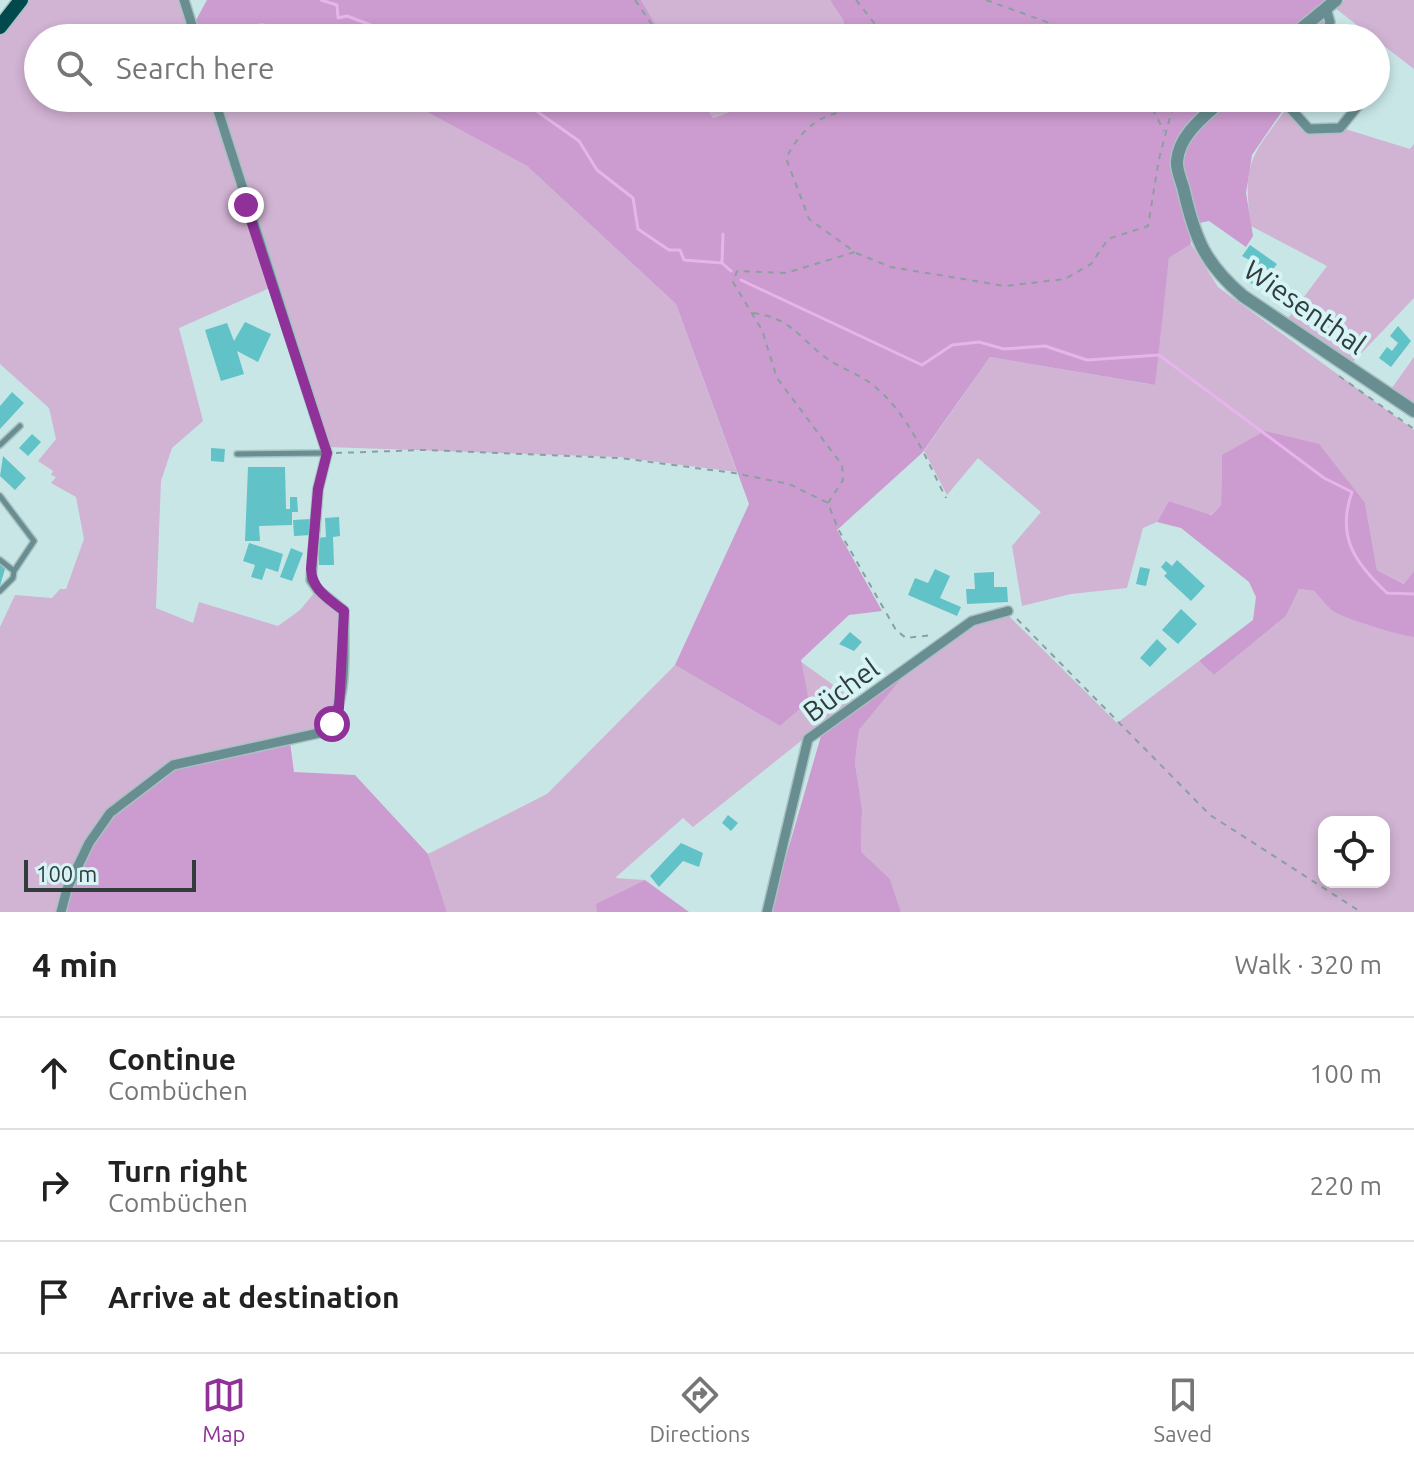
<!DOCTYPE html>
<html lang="en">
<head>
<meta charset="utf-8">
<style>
	:root { --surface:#fff; --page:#f2f2f2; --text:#222; --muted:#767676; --line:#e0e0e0; --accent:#90319a }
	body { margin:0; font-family:Ubuntu,sans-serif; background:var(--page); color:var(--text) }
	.controls { position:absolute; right:24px; bottom:24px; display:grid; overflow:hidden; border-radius:16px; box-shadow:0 4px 12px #0003 }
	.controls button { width:72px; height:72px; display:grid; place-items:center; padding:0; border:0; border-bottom:2px solid var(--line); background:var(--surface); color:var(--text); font:40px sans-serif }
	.scale { position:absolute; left:24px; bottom:20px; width:172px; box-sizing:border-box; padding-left:8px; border:4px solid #313d3d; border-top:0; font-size:22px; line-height:28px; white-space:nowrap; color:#313d3d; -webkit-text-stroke:6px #d6f3f5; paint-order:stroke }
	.stop { position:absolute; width:24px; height:24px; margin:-18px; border:6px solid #90319a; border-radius:50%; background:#fff }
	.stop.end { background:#90319a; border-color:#fff; box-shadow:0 2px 8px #0008 }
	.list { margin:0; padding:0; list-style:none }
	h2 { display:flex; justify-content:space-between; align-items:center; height:104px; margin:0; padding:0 32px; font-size:34px }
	h2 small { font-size:26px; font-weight:400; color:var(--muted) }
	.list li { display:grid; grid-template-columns:52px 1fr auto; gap:24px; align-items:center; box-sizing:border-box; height:112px; padding:0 32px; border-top:2px solid var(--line) }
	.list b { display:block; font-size:30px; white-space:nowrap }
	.list p { margin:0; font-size:26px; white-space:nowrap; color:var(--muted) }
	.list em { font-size:26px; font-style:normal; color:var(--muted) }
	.icon { flex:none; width:44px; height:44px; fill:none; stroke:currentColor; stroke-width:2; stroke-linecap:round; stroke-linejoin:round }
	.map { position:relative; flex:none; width:1414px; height:912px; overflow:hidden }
	.search { position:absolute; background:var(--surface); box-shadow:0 4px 12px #0003; left:24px; right:24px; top:24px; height:88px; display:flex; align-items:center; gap:20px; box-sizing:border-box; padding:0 28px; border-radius:44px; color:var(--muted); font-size:30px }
	.sheet { height:440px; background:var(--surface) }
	nav { display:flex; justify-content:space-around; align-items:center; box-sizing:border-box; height:112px; border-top:2px solid var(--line); background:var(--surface); font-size:22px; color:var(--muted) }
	nav a { display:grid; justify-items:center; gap:4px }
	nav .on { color:var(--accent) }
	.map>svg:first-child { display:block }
	.green { fill:#d1b3d3; fill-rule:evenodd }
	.forest { fill:#cc9bcf }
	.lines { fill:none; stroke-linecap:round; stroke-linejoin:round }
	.stream { stroke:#e6b4ea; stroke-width:3 }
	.building { fill:#61c2c8 }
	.service-casing { stroke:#a8c1c2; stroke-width:8 }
	.minor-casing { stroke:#a8c1c2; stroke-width:12 }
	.tertiary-casing { stroke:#a8c1c2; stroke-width:15 }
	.primary-casing { stroke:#a8c1c2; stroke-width:17 }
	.path { stroke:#8aa0a0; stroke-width:2; stroke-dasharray:6 6; stroke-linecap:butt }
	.service { stroke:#698e91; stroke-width:5 }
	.minor { stroke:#698e91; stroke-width:9 }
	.tertiary { stroke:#698e91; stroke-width:12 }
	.primary { stroke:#01494d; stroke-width:14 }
	.route { stroke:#90319a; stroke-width:10 }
	.labels { text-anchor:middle; stroke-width:8; stroke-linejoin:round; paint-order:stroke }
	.street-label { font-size:28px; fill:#313d3d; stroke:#d6f3f5 }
</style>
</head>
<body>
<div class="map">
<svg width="1414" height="912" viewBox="0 0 1414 912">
	<rect width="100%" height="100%" fill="#c9e6e7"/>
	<!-- green -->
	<path class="green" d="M 30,0 L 182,0 L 194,38 L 38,38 L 38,98 L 212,98 L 272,287 L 179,328 L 203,421 L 172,448 L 161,481 L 156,608 L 193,623 L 199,602 L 278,626 L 300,610 L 316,591 L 342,611 L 338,707 L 319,731 L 289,738 L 59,912 L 0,912 L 0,627 L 15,595 L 52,598 L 60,589 L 66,589 L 84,539 L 76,497 L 51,483 L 56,477 L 51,475 L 53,471 L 38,461 L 56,439 L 49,408 L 0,364 L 0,36 Z
		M 641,0 L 830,0 L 843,20 L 848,38 L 664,38 Z
		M 1344,0 L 1414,0 L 1414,69 L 1335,8 Z
		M 263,23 L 290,38 L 201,38 L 200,33 Z
		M 219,98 L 401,98 L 527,166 L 676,304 L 737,472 L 619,457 L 327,447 Z
		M 700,98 L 766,98 L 712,118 Z
		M 1287,108 L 1309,131 L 1342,128 L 1410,149 L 1414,144 L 1414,298 L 1352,363 L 1286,321 L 1327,266 L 1251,226 C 1242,163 1251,156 1287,108 Z
		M 1191,244 L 1218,287 L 1414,430 L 1414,571 L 1405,584 L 1377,570 L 1365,503 L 1222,455 L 1221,505 L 1210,515 L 1169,501 L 1157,522 L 1143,528 L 1127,588 L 1071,594 L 1022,606 L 1012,546 L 1041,512 L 978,458 L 947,495 L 924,451 L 990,357 L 1154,385 L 1169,258 Z
		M 1414,357 L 1414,408 L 1389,392 Z
		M 1299,589 L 1314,591 C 1320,597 1328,609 1336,613 C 1347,619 1403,637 1414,637 L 1414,912 L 901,912 L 890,879 L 861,853 L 862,809 L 855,763 L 859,730 L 907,672 L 973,623 L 1007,614 L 1117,723 L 1199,661 L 1214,675 L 1286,616 ZM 1324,822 L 1384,822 L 1384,882 L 1324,882 Z
		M 800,661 L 857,702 L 821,725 L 693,827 L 683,818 L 615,878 L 645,880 L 597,904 L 597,912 L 447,912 L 428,854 L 547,794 L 675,665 L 780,726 L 809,701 Z"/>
	<!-- forest -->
	<path class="forest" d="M 207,0 L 641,0 L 664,38 L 290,38 L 263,23 L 200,33 L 196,20 Z
		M 830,0 L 1333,0 L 1324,38 L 848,38 L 843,20 Z
		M 401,98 L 700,98 L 713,118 L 766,98 L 1291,98 L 1252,155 L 1246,193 L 1253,236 L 1246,247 L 1209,221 L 1189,225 L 1191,244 L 1169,258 L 1155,385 L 990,357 L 922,453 L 837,530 L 882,611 L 849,615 L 801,660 L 809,701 L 780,726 L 675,665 L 749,504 L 676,304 L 527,166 Z
		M 1265,431 L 1319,444 L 1365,503 L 1377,570 L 1404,584 L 1414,571 L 1414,637 C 1403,637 1347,619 1336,613 C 1328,609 1320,597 1314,591 L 1299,589 L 1286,616 L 1214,675 L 1199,661 L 1253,620 L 1256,597 L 1249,582 L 1181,528 L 1157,522 L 1169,501 L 1211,515 L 1221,505 L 1222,455 Z
		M 907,672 L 859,730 L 855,763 L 862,809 L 861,852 L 890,879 L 901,912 L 770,912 L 823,729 Z
		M 290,742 L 294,772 L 355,775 L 428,854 L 447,912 L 63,912 L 68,889 L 90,843 L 112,814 L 177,766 Z
		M 645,880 L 689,912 L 597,912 L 596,904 Z"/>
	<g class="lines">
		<!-- stream -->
		<path class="stream" d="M 321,0 L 337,5 L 338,18 L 347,16 L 405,38
			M 518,98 L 579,141 L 597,170 L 633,198 L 638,229 L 669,250 L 680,250 L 684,260 L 722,263 L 731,271
			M 722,262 L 723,234
			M 741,280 L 922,365 L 952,345 L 979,342 L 1004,349 L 1045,346 L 1087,360 L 1159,355 L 1324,478 L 1352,492 C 1336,537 1355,563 1387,593 L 1414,594"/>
	</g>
	<!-- building -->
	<path class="building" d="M 1250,245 L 1277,264 L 1271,272 L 1242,256 Z
		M 1252,268 L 1282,285 L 1275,297 L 1245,280 Z
		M 245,322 L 271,334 L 258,362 L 237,351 L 244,374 L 221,381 L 205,330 L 227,323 L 234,341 Z
		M 1398,326 L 1411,341 L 1391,367 L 1379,358 L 1387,347 L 1392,351 L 1398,343 L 1390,336 Z
		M 12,392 L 24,403 L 0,429 L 0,406 Z
		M 32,434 L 41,442 L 28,456 L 19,448 Z
		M 211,448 L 225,449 L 224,462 L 211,461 Z
		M 3,456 L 26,478 L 15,490 L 0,476 Z
		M 248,467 L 285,467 L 286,509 L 290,509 L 290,497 L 297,497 L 298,512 L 292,512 L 292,525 L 259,526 L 260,541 L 245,541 Z
		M 339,517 L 340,536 L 333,537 L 334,565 L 319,565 L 318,538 L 326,537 L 325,518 Z
		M 311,519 L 311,535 L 294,536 L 293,520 Z
		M 249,543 L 283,554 L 278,572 L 266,568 L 262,580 L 251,577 L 255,565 L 243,561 Z
		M 291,548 L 303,553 L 292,581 L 280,577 Z
		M 1177,560 L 1205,586 L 1191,601 L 1164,576 L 1167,573 L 1161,567 L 1166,561 L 1172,566 Z
		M 0,564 L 5,569 L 0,586 Z
		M 1140,567 L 1150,569 L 1146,586 L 1136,584 Z
		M 935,569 L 950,576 L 940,598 L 961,607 L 957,616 L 908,595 L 915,578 L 928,583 Z
		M 994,572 L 994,587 L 1007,587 L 1008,602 L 967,604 L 966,589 L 975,589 L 974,573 Z
		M 1181,609 L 1197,624 L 1178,644 L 1162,630 Z
		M 850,632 L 862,642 L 854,651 L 839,644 Z
		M 1157,639 L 1167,649 L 1150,667 L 1140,658 Z
		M 728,815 L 738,823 L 731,831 L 722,823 Z
		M 681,843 L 703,853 L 699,867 L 683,861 L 659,887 L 650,876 Z"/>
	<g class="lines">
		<defs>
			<path id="service" d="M 0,445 L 20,426
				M 237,454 L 326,453
				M 0,496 L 34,541 L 14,571 L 0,560
				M 0,591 L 13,578 L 14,571"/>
			<path id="minor" d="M 184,0 L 196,38
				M 1325,38 L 1330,22 L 1326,8
				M 1293,98 L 1289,107 L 1309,129 L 1340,128 L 1361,102
				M 61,912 L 67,889 L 89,843 L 110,813 L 173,765 L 319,733 C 352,710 342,648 344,611 L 318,590 L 311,580 L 318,489 L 327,453 L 214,98
				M 767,912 L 808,739 L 972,621 L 1008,611"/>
			<path id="tertiary" d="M 1290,38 L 1336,0
				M 1224,98 C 1206,115 1179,134 1177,161 C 1176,170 1182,182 1184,191 C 1195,239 1205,264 1243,296 L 1414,411"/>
			<path id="primary" d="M 0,27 L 21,0"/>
		</defs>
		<!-- service casing -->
		<use href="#service" class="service-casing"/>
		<!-- minor casing -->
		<use href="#minor" class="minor-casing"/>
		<!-- tertiary casing -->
		<use href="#tertiary" class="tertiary-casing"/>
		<!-- primary casing -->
		<use href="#primary" class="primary-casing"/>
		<!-- path -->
		<path class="path" d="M 635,0 L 657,32
			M 856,0 L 886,38
			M 986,0 L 1091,38
			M 1225,38 L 1237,38
			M 1147,98 L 1164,131
			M 856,253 L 891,267 L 1005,286 L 1065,279 L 1091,264 L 1108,239 L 1148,226 L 1159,159 L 1175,98
			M 753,313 C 791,318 797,336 825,357 C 839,368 858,373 873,385 C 909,414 925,457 946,498
			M 1339,376 L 1414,429
			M 336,453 L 423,450 L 620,458 L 734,473 L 789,484 L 828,503 L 838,529 L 896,630 L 906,638 L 932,635
			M 828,503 L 843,480 L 842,465 L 777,378 L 762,330 L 733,282 L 737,271 L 786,273 L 855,252 L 809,219 L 786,158 C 810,113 832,114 879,103 L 883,98
			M 1017,619 L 1210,815 L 1361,912"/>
		<!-- service -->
		<use href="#service" class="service"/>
		<!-- minor -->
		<use href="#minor" class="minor"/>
		<!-- tertiary -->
		<use href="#tertiary" class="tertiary"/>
		<!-- primary -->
		<use href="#primary" class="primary"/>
	</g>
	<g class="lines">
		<!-- route -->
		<path class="route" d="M 246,205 L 327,453 L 318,489 L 311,569 C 312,590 329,599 344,611 L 339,708 L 332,724"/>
	</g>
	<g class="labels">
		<!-- street labels -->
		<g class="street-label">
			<text transform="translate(1305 307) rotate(35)" y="10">Wiesenthal</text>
			<text transform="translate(841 690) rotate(-36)" y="10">Büchel</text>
		</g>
	</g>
</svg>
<div class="controls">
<button><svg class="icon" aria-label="locate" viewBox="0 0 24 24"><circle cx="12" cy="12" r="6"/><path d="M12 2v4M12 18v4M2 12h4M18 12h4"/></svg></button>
</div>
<div class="scale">100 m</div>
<div class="stop" style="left:332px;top:724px"></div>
<div class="stop end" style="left:246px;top:205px"></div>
<div class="search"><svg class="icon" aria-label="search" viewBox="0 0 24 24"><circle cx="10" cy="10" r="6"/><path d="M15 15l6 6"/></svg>Search here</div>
</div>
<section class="sheet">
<h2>4 min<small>Walk · 320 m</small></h2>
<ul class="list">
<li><svg class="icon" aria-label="ahead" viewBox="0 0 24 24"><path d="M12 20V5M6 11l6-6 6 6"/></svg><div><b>Continue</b><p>Combüchen</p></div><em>100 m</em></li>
<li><svg class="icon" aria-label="right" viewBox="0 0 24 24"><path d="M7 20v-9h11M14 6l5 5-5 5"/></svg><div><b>Turn right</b><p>Combüchen</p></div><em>220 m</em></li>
<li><svg class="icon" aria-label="arrive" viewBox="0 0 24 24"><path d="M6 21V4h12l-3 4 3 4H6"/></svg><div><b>Arrive at destination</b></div></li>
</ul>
</section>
<nav>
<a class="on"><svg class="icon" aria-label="map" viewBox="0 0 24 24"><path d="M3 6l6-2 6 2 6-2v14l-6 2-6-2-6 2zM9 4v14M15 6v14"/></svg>Map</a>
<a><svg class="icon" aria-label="directions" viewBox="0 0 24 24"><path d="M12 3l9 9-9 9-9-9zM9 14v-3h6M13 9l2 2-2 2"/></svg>Directions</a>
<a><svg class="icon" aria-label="saved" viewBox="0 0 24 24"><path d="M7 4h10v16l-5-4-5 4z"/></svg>Saved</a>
</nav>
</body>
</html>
